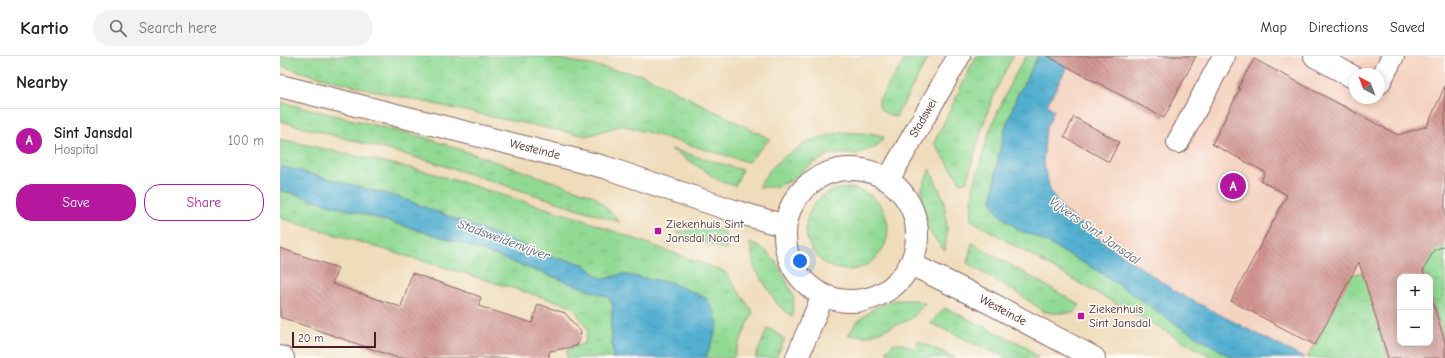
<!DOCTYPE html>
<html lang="en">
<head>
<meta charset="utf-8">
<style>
	:root { --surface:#fff; --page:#f2f2f2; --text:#222; --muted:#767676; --line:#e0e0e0; --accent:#b5179e }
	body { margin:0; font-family:"Comic Neue",sans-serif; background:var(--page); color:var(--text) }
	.controls { position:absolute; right:12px; bottom:12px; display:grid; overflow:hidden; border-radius:8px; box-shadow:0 2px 10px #0003 }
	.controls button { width:36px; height:36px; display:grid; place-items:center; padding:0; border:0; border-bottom:1px solid var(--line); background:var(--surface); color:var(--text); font:20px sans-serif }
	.compass { position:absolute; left:1069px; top:12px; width:36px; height:36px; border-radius:50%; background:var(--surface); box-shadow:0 2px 10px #0003; rotate:318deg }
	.scale { position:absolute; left:12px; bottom:10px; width:84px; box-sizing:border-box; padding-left:4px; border:2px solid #4a1f2b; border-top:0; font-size:11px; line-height:14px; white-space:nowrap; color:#4a1f2b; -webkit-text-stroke:3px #fdfcf7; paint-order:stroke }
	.you { position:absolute; left:520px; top:205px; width:14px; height:14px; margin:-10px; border:3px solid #fff; border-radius:50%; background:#1a73e8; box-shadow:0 0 0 6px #1a73e833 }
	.badge { display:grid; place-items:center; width:26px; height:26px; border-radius:50%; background:var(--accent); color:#fff; font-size:13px; font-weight:700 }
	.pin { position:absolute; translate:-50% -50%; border:2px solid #fff; box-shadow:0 1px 4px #0006 }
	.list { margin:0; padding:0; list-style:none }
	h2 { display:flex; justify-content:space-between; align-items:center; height:52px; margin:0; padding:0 16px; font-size:17px }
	h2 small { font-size:13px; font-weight:400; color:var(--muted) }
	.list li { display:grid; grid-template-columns:26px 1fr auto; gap:12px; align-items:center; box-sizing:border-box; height:64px; padding:0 16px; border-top:1px solid var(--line) }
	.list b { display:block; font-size:15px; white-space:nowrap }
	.list p { margin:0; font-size:13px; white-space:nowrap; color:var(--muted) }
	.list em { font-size:13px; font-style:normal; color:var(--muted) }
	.actions { display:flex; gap:8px; padding:12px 16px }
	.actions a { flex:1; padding:9px 0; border:1px solid var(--accent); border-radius:16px; text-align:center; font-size:14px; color:var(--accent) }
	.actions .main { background:var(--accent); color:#fff }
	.icon { flex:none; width:22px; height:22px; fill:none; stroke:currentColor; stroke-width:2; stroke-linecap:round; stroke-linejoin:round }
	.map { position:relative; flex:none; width:1165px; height:302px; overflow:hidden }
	header { display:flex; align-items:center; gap:24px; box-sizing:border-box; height:56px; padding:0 20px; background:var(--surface); border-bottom:1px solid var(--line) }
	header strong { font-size:19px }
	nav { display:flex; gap:22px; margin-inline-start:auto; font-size:14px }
	.search { width:280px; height:36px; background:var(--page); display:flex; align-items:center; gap:10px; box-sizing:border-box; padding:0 14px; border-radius:22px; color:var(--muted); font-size:15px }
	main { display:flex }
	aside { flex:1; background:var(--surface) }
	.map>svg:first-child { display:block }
	.built { fill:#f5d3c1; fill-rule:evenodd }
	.grass { fill:url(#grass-tufts); stroke:#6e7c60 }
	.water { fill:url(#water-ripples); stroke:#4e677e }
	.building { fill:url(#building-back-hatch) }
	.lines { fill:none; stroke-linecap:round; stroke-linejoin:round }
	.minor-casing { stroke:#84615d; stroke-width:24 }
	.tertiary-casing { stroke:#84615d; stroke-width:24 }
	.minor { stroke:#fff; stroke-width:22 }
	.tertiary { stroke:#fff; stroke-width:22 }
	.poi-dot { fill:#b5179e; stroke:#fdfcf7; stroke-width:1.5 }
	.labels { text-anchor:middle; stroke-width:3; stroke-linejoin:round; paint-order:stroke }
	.street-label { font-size:12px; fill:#4a1f2b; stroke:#fdfcf7 }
	.poi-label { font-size:12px; fill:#4a1f2b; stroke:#fdfcf7; text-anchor:start }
	.water-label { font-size:13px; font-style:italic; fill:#4d596d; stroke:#fdfcf7 }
</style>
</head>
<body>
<header>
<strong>Kartio</strong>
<div class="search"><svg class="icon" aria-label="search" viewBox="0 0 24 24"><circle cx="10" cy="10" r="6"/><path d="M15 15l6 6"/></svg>Search here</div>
<nav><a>Map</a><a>Directions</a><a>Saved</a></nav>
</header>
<main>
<aside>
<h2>Nearby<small></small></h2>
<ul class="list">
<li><span class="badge">A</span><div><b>Sint Jansdal</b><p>Hospital</p></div><em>100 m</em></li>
</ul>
<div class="actions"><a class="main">Save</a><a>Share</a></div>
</aside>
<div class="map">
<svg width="1165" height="302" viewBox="0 0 1165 302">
	<defs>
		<pattern id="grass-tufts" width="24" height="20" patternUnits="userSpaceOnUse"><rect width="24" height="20" fill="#92da94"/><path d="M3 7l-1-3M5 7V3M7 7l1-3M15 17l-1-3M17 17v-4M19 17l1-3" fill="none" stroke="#7fbb80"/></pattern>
		<pattern id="water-ripples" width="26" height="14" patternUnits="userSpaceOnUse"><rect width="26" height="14" fill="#52afd0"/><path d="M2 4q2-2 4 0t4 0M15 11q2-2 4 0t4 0" fill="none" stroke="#468ea9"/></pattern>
		<pattern id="building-back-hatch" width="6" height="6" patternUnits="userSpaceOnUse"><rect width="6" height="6" fill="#d29591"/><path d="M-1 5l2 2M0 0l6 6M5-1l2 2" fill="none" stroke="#ac7977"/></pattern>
	</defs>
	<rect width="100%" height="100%" fill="#fdfcf7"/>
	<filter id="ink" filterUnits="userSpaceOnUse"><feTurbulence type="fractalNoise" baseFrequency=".025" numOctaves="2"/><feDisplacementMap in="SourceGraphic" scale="8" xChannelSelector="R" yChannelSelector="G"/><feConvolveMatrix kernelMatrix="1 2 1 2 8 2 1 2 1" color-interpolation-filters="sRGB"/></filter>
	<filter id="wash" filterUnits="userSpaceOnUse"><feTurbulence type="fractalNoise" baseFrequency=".012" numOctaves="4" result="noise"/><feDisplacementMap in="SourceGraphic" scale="16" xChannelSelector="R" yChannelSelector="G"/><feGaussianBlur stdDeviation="0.9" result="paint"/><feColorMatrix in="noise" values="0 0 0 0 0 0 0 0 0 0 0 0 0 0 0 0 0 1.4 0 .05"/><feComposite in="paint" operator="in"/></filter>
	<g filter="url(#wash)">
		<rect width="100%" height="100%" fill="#efdcba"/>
		<!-- built -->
		<path class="built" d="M 757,0 L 1165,0 L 1165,302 L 997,302 L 746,160 ZM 1075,18 L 1099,18 L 1099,42 L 1075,42 ZM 1120,221 L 1150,221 L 1150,287 L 1120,287 Z"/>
		<!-- grass -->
		<path class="grass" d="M 0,0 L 263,0 L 363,19 L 490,83 L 468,106 L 342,69 L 307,80 L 217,62 L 95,35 L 14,14 L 0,9 Z
			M 627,0 L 649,0 L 616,61 C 606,57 598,57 599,44 Z
			M 696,0 L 734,0 C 710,38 699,82 687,125 L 681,127 L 654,87 Z
			M 746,0 L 758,0 L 736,42 L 724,76 L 718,102 L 712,146 L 720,159 L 740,175 L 755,180 L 820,216 L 899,270 L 953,302 L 933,302 L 785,219 L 691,164 L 693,133 L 709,76 L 732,24 Z
			M 0,46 L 147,82 L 315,140 L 340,166 L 149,105 L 0,65 Z
			M 561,76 L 596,78 L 604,81 L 596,91 L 577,98 L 550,98 L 527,111 L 511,125 L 493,131 L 479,131 L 487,117 L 502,102 L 530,85 Z
			M 0,83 L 148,116 L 301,163 L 445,216 L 473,256 L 453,302 L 426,302 L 438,269 L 404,233 L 392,227 L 342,218 L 326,223 L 319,221 L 303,208 L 273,201 L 119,141 L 0,110 Z
			M 391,93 L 462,114 L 455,130 L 440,125 Z
			M 650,113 L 664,144 L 667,173 L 665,195 L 651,178 L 643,157 L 642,132 Z
			M526 173a41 41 0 1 1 82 0a41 41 0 1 1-82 0Z
			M 0,134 L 175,185 L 328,241 L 333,249 L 331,269 L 333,302 L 287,302 L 287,294 L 305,287 L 308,273 L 292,250 L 0,162 Z
			M 425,171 L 445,176 L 447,194 L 396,177 Z
			M 470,187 L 485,194 L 499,210 L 514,241 L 512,261 L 498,249 L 474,211 Z
			M 692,187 L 800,249 L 794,257 L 771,257 L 763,255 L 739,238 L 687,207 Z
			M 1165,190 L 1165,285 L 1150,238 L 1150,221 L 1145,221 L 1143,214 L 1142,198 L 1150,202 L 1154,194 Z
			M 1087,215 L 1087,232 L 1108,302 L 1027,302 L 1071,219 Z
			M 616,244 L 635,244 L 645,247 L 631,263 L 589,280 L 568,279 L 577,266 L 595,251 Z
			M 665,252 L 745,290 L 758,302 L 726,302 L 650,267 Z
			M 488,272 L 505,283 L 496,302 L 475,302 Z
			M 638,285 L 675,302 L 618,302 L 606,295 L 613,288 L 621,287 L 635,293 Z"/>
		<!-- water -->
		<path class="water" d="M 758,0 L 793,0 L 767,49 L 774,54 L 766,73 L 763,107 L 771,137 L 784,155 L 818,182 L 896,236 L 1024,302 L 953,302 L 899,270 L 820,216 L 755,180 L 740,175 L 720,159 L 712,146 L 718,102 L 724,76 L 736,42 Z
			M 0,110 L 119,141 L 273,201 L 303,208 L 319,221 L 326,223 L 342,218 L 392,227 L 426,242 L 435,257 L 438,269 L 426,302 L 333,302 L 331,269 L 333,249 L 328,241 L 175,185 L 0,134 Z"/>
		<g id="blocks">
			<!-- building -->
			<path class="building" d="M 767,0 L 916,0 L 884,62 Z
				M 974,3 L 1118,79 L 1147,70 L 1165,30 L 1165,190 L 1154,194 L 1143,215 L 1145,221 L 1120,221 L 1120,287 L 1150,287 L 1150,238 L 1165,286 L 1165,302 L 1108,302 L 1079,206 L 1035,289 L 951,245 L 1007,139 L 981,125 L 985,116 L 932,88 L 960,33 L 958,32 Z
				M 794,61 L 839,86 L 829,106 L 784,81 Z
				M 0,192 L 58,212 L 52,228 L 121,251 L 132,217 L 201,241 L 198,250 L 252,267 L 258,248 L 285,257 L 301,276 L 297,290 L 270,295 L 268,302 L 118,302 L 0,261 Z"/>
		</g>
	</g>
	<g filter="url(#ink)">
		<use href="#blocks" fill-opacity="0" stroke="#84615d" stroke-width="1"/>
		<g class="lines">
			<defs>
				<path id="minor" d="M 1035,0 L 1075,22
					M 1099,27 L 1113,0
					M 898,86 L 944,0
					M 608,124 L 679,0
					M 0,301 L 3,302"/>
				<path id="tertiary" d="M 0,30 L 324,111 L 454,155 L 505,170
					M505 179a66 66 0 1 1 132 0a66 66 0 1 1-132 0Z
					M 631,208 L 712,248 L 814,302
					M 517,302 L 543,239"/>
			</defs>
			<!-- minor casing -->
			<use href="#minor" class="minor-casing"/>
			<!-- tertiary casing -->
			<use href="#tertiary" class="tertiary-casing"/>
			<!-- minor -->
			<use href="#minor" class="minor"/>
			<!-- tertiary -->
			<use href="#tertiary" class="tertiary"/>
		</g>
	</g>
	<!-- markers -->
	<g class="poi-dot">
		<rect x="374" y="171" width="8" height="8" rx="2"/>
		<rect x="797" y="256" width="8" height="8" rx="2"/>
	</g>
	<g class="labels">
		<!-- street labels -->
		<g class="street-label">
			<text transform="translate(643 62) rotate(-60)" y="4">Stadswei</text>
			<text transform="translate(255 93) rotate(14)" y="4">Westeinde</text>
			<text transform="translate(723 254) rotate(28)" y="4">Westeinde</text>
		</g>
		<!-- poi labels -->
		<g class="poi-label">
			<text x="386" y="172">Ziekenhuis Sint<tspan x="386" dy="14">Jansdal Noord</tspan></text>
			<text x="809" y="257">Ziekenhuis<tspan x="809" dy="14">Sint Jansdal</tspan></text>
		</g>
		<!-- water labels -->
		<g class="water-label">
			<text transform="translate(815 174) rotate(35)" y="5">Vijvers Sint Jansdal</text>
			<text transform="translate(224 183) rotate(20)" y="5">Stadsweidenvijver</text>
		</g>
	</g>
</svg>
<div class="controls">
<button>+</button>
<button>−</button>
</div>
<svg class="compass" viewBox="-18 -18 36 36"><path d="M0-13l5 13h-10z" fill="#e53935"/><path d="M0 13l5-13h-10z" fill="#767676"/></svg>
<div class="scale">20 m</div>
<div class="you"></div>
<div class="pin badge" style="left:953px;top:130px">A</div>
</div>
</main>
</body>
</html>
